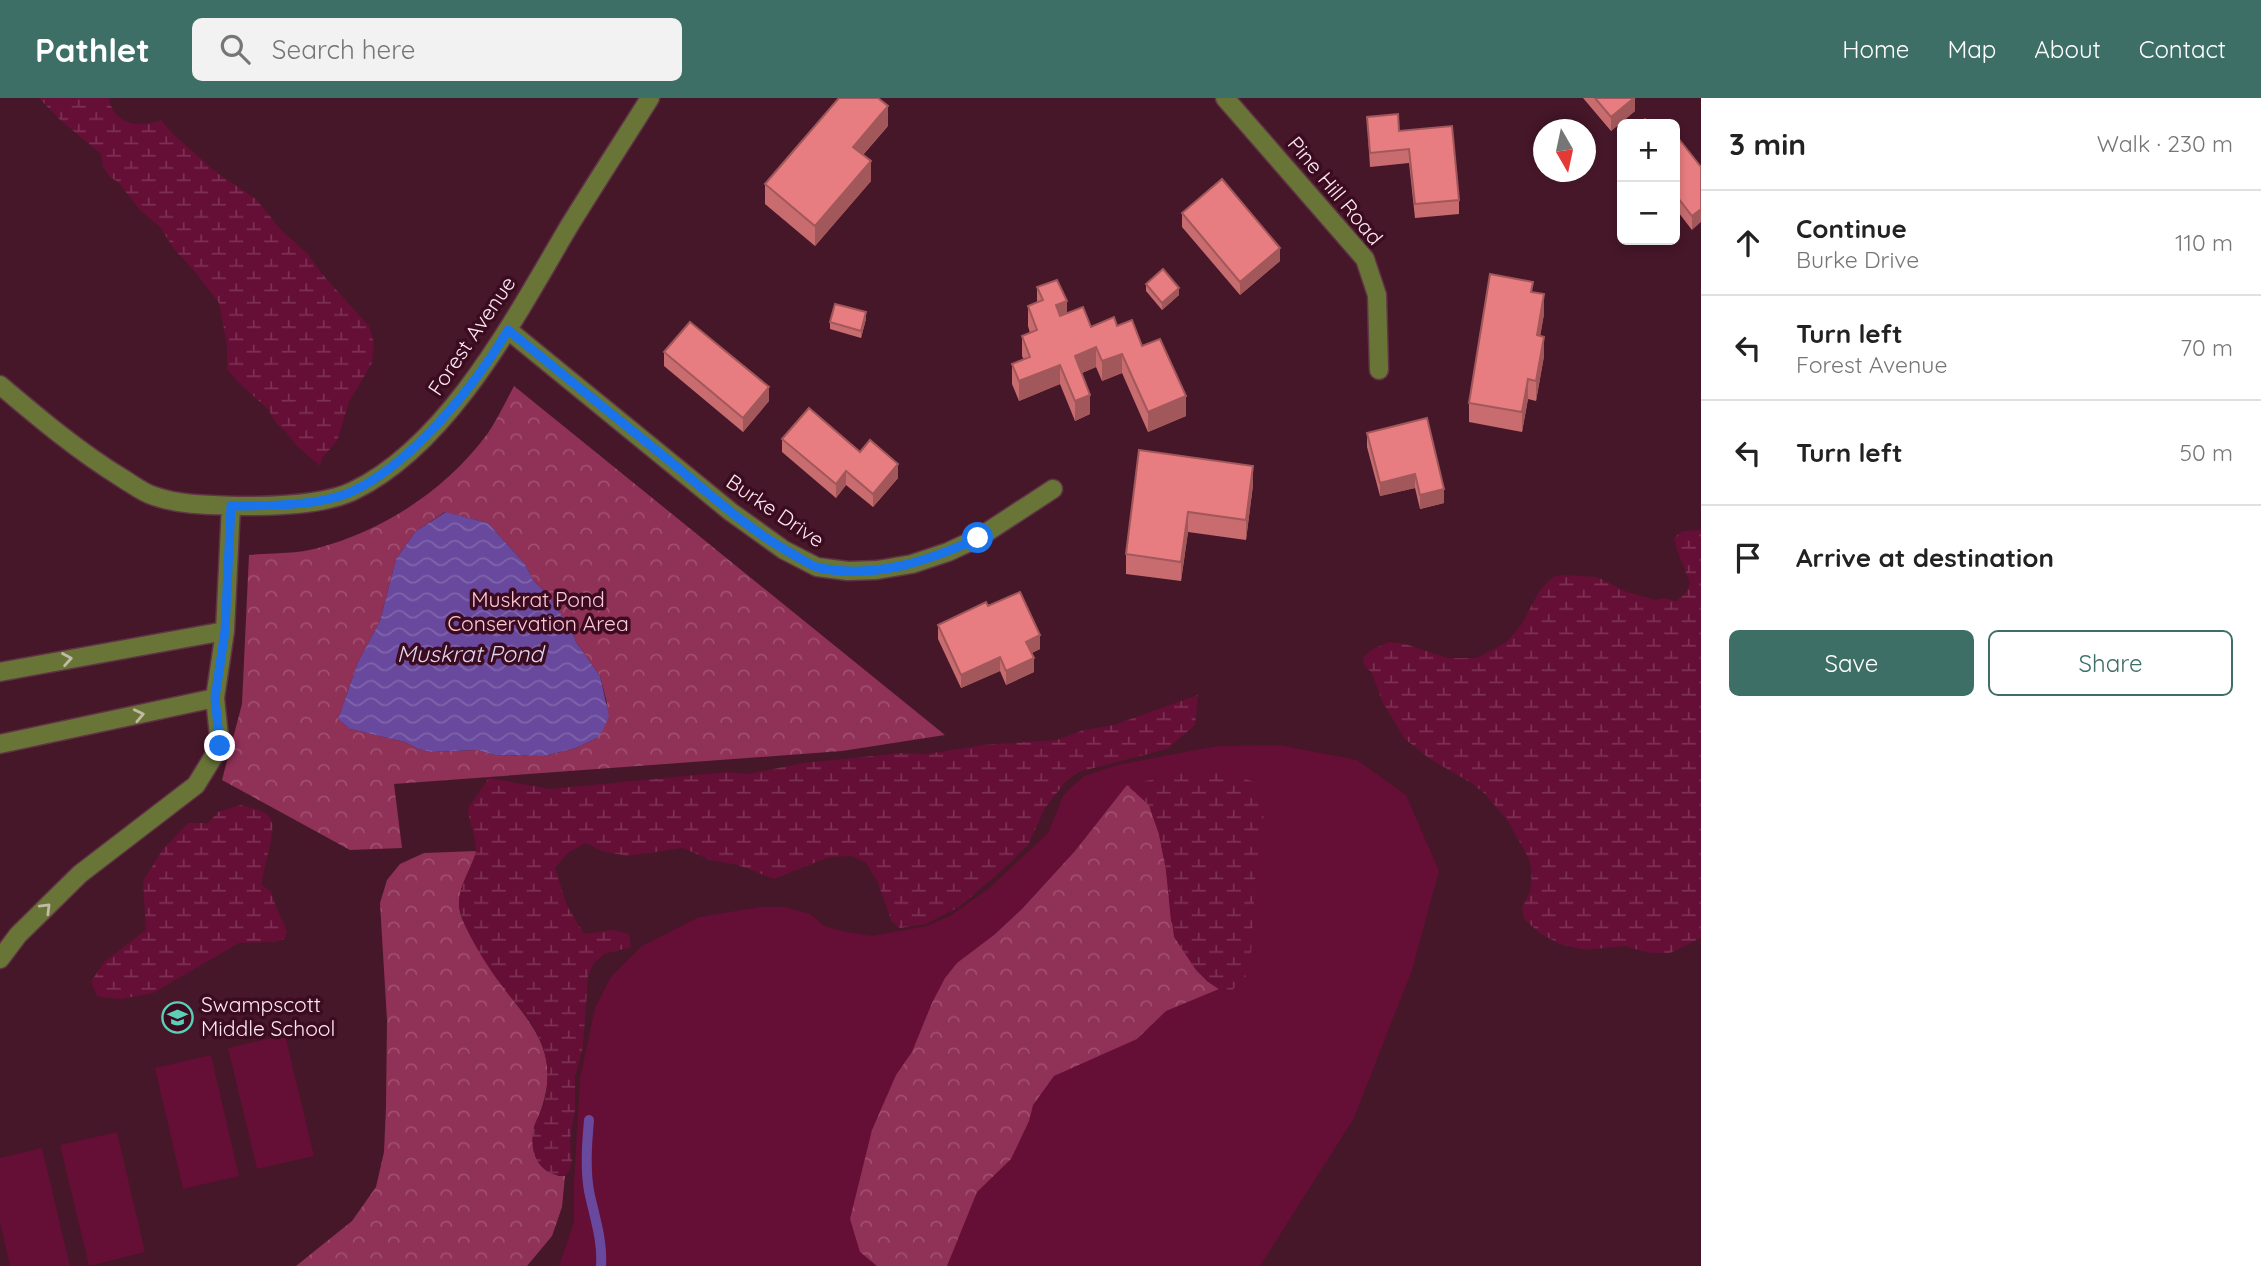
<!DOCTYPE html>
<html lang="en">
<head>
<meta charset="utf-8">
<style>
	:root { --surface:#fff; --page:#f2f2f2; --text:#222; --muted:#767676; --line:#e0e0e0; --accent:#3d6f66 }
	body { margin:0; font-family:Quicksand,sans-serif; background:var(--page); color:var(--text) }
	.controls { position:absolute; right:21px; top:21px; display:grid; overflow:hidden; border-radius:10px; box-shadow:0 4px 10px #0003 }
	.controls button { width:63px; height:63px; display:grid; place-items:center; padding:0; border:0; border-bottom:2px solid var(--line); background:var(--surface); color:var(--text); font:35px sans-serif }
	.compass { position:absolute; left:1533px; top:21px; width:63px; height:63px; border-radius:50%; background:var(--surface); box-shadow:0 4px 10px #0003; rotate:171deg }
	.stop { position:absolute; width:21px; height:21px; margin:-16px; border:5px solid #1a73e8; border-radius:50%; background:#fff }
	.stop.end { background:#1a73e8; border-color:#fff; box-shadow:0 2px 7px #0008 }
	.list { margin:0; padding:0; list-style:none }
	h2 { display:flex; justify-content:space-between; align-items:center; height:91px; margin:0; padding:0 28px; font-size:30px }
	h2 small { font-size:23px; font-weight:400; color:var(--muted) }
	.list li { display:grid; grid-template-columns:46px 1fr auto; gap:21px; align-items:center; box-sizing:border-box; height:105px; padding:0 28px; border-top:2px solid var(--line) }
	.list b { display:block; font-size:26px; white-space:nowrap }
	.list p { margin:0; font-size:23px; white-space:nowrap; color:var(--muted) }
	.list em { font-size:23px; font-style:normal; color:var(--muted) }
	.actions { display:flex; gap:14px; padding:21px 28px }
	.actions a { flex:1; padding:16px 0; border:2px solid var(--accent); border-radius:10px; text-align:center; font-size:24px; color:var(--accent) }
	.actions .main { background:var(--accent); color:#fff }
	.icon { flex:none; width:38px; height:38px; fill:none; stroke:currentColor; stroke-width:2; stroke-linecap:round; stroke-linejoin:round }
	.map { position:relative; flex:none; width:1701px; height:1168px; overflow:hidden }
	header { display:flex; align-items:center; gap:42px; box-sizing:border-box; height:98px; padding:0 35px; background:var(--accent); color:#fff }
	header strong { font-size:33px }
	nav { display:flex; gap:38px; margin-inline-start:auto; font-size:24px }
	.search { width:490px; height:63px; background:var(--page); display:flex; align-items:center; gap:18px; box-sizing:border-box; padding:0 24px; border-radius:10px; color:var(--muted); font-size:26px }
	main { display:flex }
	aside { flex:1; background:var(--surface) }
	.map>svg:first-child { display:block }
	.green { fill:#650e36 }
	.forest { fill:url(#forest-crowns); fill-rule:evenodd }
	.wetland { fill:url(#wetland-marsh) }
	.water { fill:url(#water-waves) }
	.lines { fill:none; stroke-linecap:round; stroke-linejoin:round }
	.stream { stroke:#69499d; stroke-width:10 }
	.minor-casing { stroke:#603445; stroke-width:21 }
	.minor { stroke:#687537; stroke-width:18 }
	.wall { fill:#c86c6f }
	.shaded-wall { fill:#a2585a }
	.building { fill:#e87d81; stroke:#a2585a; stroke-width:2 }
	.oneway { stroke:#c1bba5 }
	.route { stroke:#1a73e8; stroke-width:9 }
	.labels { text-anchor:middle; stroke-width:7; stroke-linejoin:round; paint-order:stroke }
	.street-label { font-size:21px; fill:#fde9ef; stroke:#3b0c20 }
	.park-label { font-size:21px; fill:#fec8d8; stroke:#3b0c20 }
	.poi-label { font-size:21px; fill:#fde9ef; stroke:#3b0c20; text-anchor:start }
	.water-label { font-size:23px; font-style:italic; fill:#ddd6ee; stroke:#3b0c20 }
</style>
</head>
<body>
<header>
<strong>Pathlet</strong>
<div class="search"><svg class="icon" aria-label="search" viewBox="0 0 24 24"><circle cx="10" cy="10" r="6"/><path d="M15 15l6 6"/></svg>Search here</div>
<nav><a>Home</a><a>Map</a><a>About</a><a>Contact</a></nav>
</header>
<main>
<div class="map">
<svg width="1701" height="1168" viewBox="0 0 1701 1168">
	<defs>
		<pattern id="forest-crowns" width="20" height="18" patternUnits="userSpaceOnUse" patternTransform="scale(1.75)"><rect width="20" height="18" fill="#903157"/><path d="M2 6a3 3 0 1 1 6 0M12 15a3 3 0 1 1 6 0" fill="none" stroke="#a04f6f"/></pattern>
		<pattern id="wetland-marsh" width="20" height="14" patternUnits="userSpaceOnUse" patternTransform="scale(1.75)"><rect width="20" height="14" fill="#650e36"/><path d="M1 5h8M5 5V1M11 12h8M15 12V8" fill="none" stroke="#7c3153"/></pattern>
		<pattern id="water-waves" width="16" height="10" patternUnits="userSpaceOnUse" patternTransform="scale(1.75)"><rect width="16" height="10" fill="#69499d"/><path d="M0 5q4-4 8 0t8 0" fill="none" stroke="#7f63ab"/></pattern>
	</defs>
	<rect width="100%" height="100%" fill="#461729"/>
	<!-- green -->
	<path class="green" d="M 1279,647 L 1357,662 L 1406,697 L 1439,773 L 1412,872 L 1354,1020 L 1260,1168 L 559,1168 L 574,1124 L 574,1085 L 580,980 L 595,910 L 611,879 L 642,848 L 699,819 L 760,809 L 784,809 L 810,816 L 823,827 L 841,833 L 871,838 L 927,828 L 950,818 L 987,792 L 1048,735 L 1064,696 L 1084,678 L 1117,667 L 1217,648 Z
		M 285,937 L 314,1058 L 257,1071 L 228,950 Z
		M 211,957 L 239,1078 L 183,1091 L 155,970 Z
		M 117,1034 L 145,1154 L 89,1168 L 60,1047 Z
		M 42,1050 L 70,1168 L 10,1168 L 0,1124 L 0,1060 Z"/>
	<!-- forest -->
	<path class="forest" d="M 514,288 L 945,637 L 842,653 L 394,686 L 402,750 L 350,752 L 222,682 L 242,606 L 249,457 C 271,455 297,456 318,450 C 385,432 447,391 488,335 C 498,320 506,303 514,288 ZM 445,414 L 488,425 L 525,466 L 533,482 L 546,495 L 569,527 L 576,544 L 600,578 L 607,605 L 597,640 L 576,650 L 544,658 L 495,657 L 477,652 L 431,654 L 418,651 L 405,644 L 350,631 L 338,621 L 358,564 L 380,523 L 396,461 L 416,433 Z
		M 1127,687 L 1149,707 L 1159,736 L 1166,772 L 1171,823 L 1207,883 L 1219,891 L 1166,913 L 1137,941 L 1054,978 L 1033,1007 L 1029,1023 L 1011,1061 L 977,1094 L 947,1168 L 877,1168 L 860,1154 L 850,1121 L 872,1032 L 896,977 L 912,954 L 932,905 L 945,880 L 957,865 L 994,837 L 1022,811 L 1075,753 Z
		M 477,753 C 471,770 458,790 459,809 C 461,824 472,840 480,852 C 491,869 500,886 513,902 C 550,948 558,974 534,1030 L 558,1078 L 565,1078 L 562,1109 L 552,1138 L 527,1168 L 296,1168 L 352,1123 L 376,1089 L 384,1054 L 386,1009 L 387,922 L 380,805 L 387,782 L 400,766 L 424,755 Z"/>
	<!-- wetland -->
	<path class="wetland" d="M 39,0 L 109,0 C 113,26 139,31 161,22 L 172,35 L 217,75 L 256,101 L 282,133 L 308,156 L 322,176 L 369,228 L 374,245 L 372,265 L 349,304 L 337,343 L 322,360 L 320,368 L 296,347 L 286,334 L 276,325 L 268,311 L 238,284 L 227,271 L 227,247 L 219,205 L 196,175 L 174,151 L 160,129 L 140,112 L 118,84 L 110,79 L 103,69 L 101,56 L 59,21 Z
		M 1701,432 L 1701,840 L 1670,855 L 1650,855 L 1624,848 L 1585,852 L 1560,846 L 1541,836 L 1524,821 L 1522,810 L 1530,794 L 1532,774 L 1529,761 L 1508,723 L 1484,695 L 1470,684 L 1430,661 L 1404,640 L 1382,603 L 1372,575 L 1364,567 L 1363,560 L 1371,552 L 1389,544 L 1405,546 L 1448,560 L 1477,560 L 1507,544 L 1521,527 L 1540,492 L 1553,479 L 1562,477 L 1597,479 L 1627,494 L 1655,502 L 1663,500 L 1676,503 L 1686,495 L 1690,485 L 1677,452 L 1674,440 L 1682,433 Z
		M 1198,597 L 1195,627 L 1167,651 L 1078,674 L 1065,684 L 1045,710 L 1028,747 L 1001,773 L 959,809 L 926,826 L 900,830 L 892,824 L 878,785 L 866,765 L 851,758 L 829,759 L 774,781 L 738,767 L 710,762 L 683,750 L 627,758 L 602,753 L 586,745 L 569,754 L 555,770 L 567,808 L 584,836 L 613,832 L 629,836 L 631,849 L 604,856 L 594,865 L 588,878 L 583,949 L 575,979 L 575,1012 L 570,1042 L 572,1062 L 570,1072 L 565,1078 C 538,1078 528,1053 534,1029 C 536,1021 542,1013 544,1005 C 548,989 549,973 545,957 C 540,935 528,920 514,903 C 496,882 466,838 460,812 C 455,793 470,774 475,757 C 479,743 468,725 468,710 L 489,680 L 550,691 L 727,674 L 748,676 L 804,665 L 902,655 L 927,656 L 983,647 L 1057,642 L 1084,632 L 1114,627 Z
		M 1188,674 L 1230,675 L 1254,684 L 1263,703 L 1264,731 L 1256,766 L 1251,858 L 1245,881 L 1232,892 L 1219,891 L 1207,883 L 1196,872 L 1174,839 L 1166,772 L 1159,736 L 1149,707 L 1127,687 Z
		M 241,707 C 251,710 265,712 271,721 C 277,733 262,772 262,787 L 271,793 C 274,807 282,820 287,834 L 284,841 L 275,844 L 239,845 L 153,895 L 121,901 L 98,899 L 91,884 L 104,864 L 146,832 L 143,783 L 163,751 L 188,725 L 208,725 L 218,714 Z"/>
	<!-- water -->
	<path class="water" d="M 446,414 L 488,425 L 525,466 L 533,482 L 546,495 L 569,527 L 576,544 L 600,578 L 609,618 L 603,632 L 597,640 L 576,650 L 544,658 L 495,657 L 477,652 L 431,654 L 418,651 L 405,644 L 350,631 L 338,621 L 358,564 L 380,523 L 396,461 L 416,433 Z"/>
	<g class="lines">
		<!-- stream -->
		<path class="stream" d="M 589,1022 C 587,1045 585,1069 589,1093 C 594,1117 603,1143 601,1168"/>
		<defs>
			<path id="minor" d="M 1225,0 L 1365,161 L 1377,197 L 1379,272
				M 508,232 L 731,414 L 784,452 L 817,469 L 848,473 L 877,472 L 912,466 L 948,454 L 978,440 L 1053,391
				M 0,287 C 39,320 78,353 122,380 C 132,386 143,395 154,398 C 182,408 215,407 244,408 C 276,408 324,407 353,393 C 449,347 516,218 568,130 C 595,86 623,43 650,0
				M 0,574 L 225,533
				M 0,646 L 215,600
				M 0,861 L 18,837 L 80,776 L 196,687 L 220,648 L 215,600 L 225,533 L 231,408"/>
		</defs>
		<!-- minor casing -->
		<use href="#minor" class="minor-casing"/>
		<!-- minor -->
		<use href="#minor" class="minor"/>
	</g>
	<!-- wall -->
	<path class="wall" d="M 1583,0 L 1635,0 L 1635,13 L 1611,33 Z
		M 1367,19 L 1399,33 L 1459,102 L 1459,116 L 1415,120 L 1409,65 L 1370,69 Z
		M 888,28 L 863,57 L 871,83 L 815,148 L 765,106 L 765,86 Z
		M 1675,36 L 1701,69 L 1692,132 L 1675,110 Z
		M 1622,39 L 1622,60 L 1618,55 L 1618,42 Z
		M 1182,115 L 1280,163 L 1240,197 L 1182,129 Z
		M 1146,186 L 1179,197 L 1162,212 L 1146,193 Z
		M 1037,189 L 1067,216 L 1091,229 L 1117,228 L 1142,248 L 1186,318 L 1148,334 L 1122,275 L 1102,283 L 1096,269 L 1082,275 L 1090,316 L 1075,323 L 1060,286 L 1019,303 L 1012,286 L 1012,266 L 1024,262 L 1022,258 L 1022,238 L 1030,235 L 1028,228 L 1028,208 L 1037,204 Z
		M 1533,194 L 1544,216 L 1540,238 L 1544,258 L 1536,303 L 1528,301 L 1522,334 L 1469,324 L 1469,305 Z
		M 866,221 L 861,240 L 830,231 L 830,224 Z
		M 664,254 L 769,303 L 743,334 L 664,268 Z
		M 1367,335 L 1444,405 L 1420,411 L 1415,390 L 1380,398 L 1367,349 Z
		M 782,341 L 860,354 L 898,380 L 873,409 L 846,387 L 836,400 L 782,354 Z
		M 1139,352 L 1253,387 L 1246,442 L 1188,434 L 1181,483 L 1126,476 L 1126,456 Z
		M 988,508 L 1040,551 L 1032,555 L 1034,574 L 1006,587 L 1000,573 L 961,590 L 938,541 L 938,527 Z"/>
	<!-- shaded-wall -->
	<path class="shaded-wall" d="M 1634,0 L 1635,0 L 1635,13 L 1611,33 L 1611,19 Z
		M 888,8 L 888,28 L 853,68 L 853,49 Z
		M 871,63 L 871,83 L 815,148 L 815,128 Z
		M 1701,111 L 1701,124 L 1692,132 L 1692,118 Z
		M 1280,150 L 1280,163 L 1240,197 L 1240,184 Z
		M 1179,190 L 1179,197 L 1162,212 L 1162,205 Z
		M 1544,196 L 1544,216 L 1537,257 L 1537,237 Z
		M 1067,203 L 1067,222 L 1056,227 L 1056,207 Z
		M 866,214 L 866,221 L 861,240 L 861,233 Z
		M 1544,239 L 1544,258 L 1536,303 L 1536,283 Z
		M 1096,249 L 1096,269 L 1075,278 L 1075,258 Z
		M 1122,256 L 1122,275 L 1102,283 L 1102,263 Z
		M 1060,267 L 1060,286 L 1019,303 L 1019,283 Z
		M 1528,281 L 1528,301 L 1522,334 L 1522,314 Z
		M 769,289 L 769,303 L 743,334 L 743,320 Z
		M 1090,297 L 1090,316 L 1075,323 L 1075,303 Z
		M 1186,298 L 1186,318 L 1148,334 L 1148,314 Z
		M 898,366 L 898,380 L 873,409 L 873,396 Z
		M 1253,368 L 1253,387 L 1246,442 L 1246,422 Z
		M 846,373 L 846,387 L 836,400 L 836,386 Z
		M 1415,376 L 1415,390 L 1380,398 L 1380,385 Z
		M 1444,391 L 1444,405 L 1420,411 L 1420,397 Z
		M 1188,414 L 1188,434 L 1181,483 L 1181,464 Z
		M 1040,537 L 1040,551 L 1026,557 L 1026,544 Z
		M 1000,559 L 1000,573 L 961,590 L 961,577 Z
		M 1034,560 L 1034,574 L 1006,587 L 1006,573 Z"/>
	<!-- building -->
	<path class="building" d="M 839,0 L 878,0 L 888,8 L 853,49 L 871,63 L 815,128 L 765,86 Z
		M 1595,0 L 1634,0 L 1611,19 Z
		M 1398,16 L 1399,33 L 1452,28 L 1459,102 L 1415,106 L 1409,51 L 1370,55 L 1367,19 Z
		M 1645,21 L 1649,26 L 1638,26 Z
		M 1675,36 L 1701,69 L 1701,111 L 1692,118 L 1675,96 Z
		M 1622,39 L 1622,47 L 1618,42 Z
		M 1222,81 L 1280,150 L 1240,184 L 1182,115 Z
		M 1163,171 L 1179,190 L 1162,205 L 1146,186 Z
		M 1490,176 L 1533,184 L 1531,194 L 1544,196 L 1537,237 L 1544,239 L 1536,283 L 1528,281 L 1522,314 L 1469,305 Z
		M 1057,182 L 1067,203 L 1056,207 L 1060,218 L 1083,209 L 1091,229 L 1114,219 L 1117,228 L 1132,222 L 1142,248 L 1160,241 L 1186,298 L 1148,314 L 1122,256 L 1102,263 L 1096,249 L 1075,258 L 1090,297 L 1075,303 L 1060,267 L 1019,283 L 1012,266 L 1030,259 L 1022,238 L 1037,232 L 1028,208 L 1043,202 L 1037,189 Z
		M 835,206 L 866,214 L 861,233 L 830,224 Z
		M 690,224 L 769,289 L 743,320 L 664,254 Z
		M 809,310 L 860,354 L 870,342 L 898,366 L 873,396 L 846,373 L 836,386 L 782,341 Z
		M 1427,320 L 1444,391 L 1420,397 L 1415,376 L 1380,385 L 1367,335 Z
		M 1139,352 L 1253,368 L 1246,422 L 1188,414 L 1181,464 L 1126,456 Z
		M 1020,494 L 1040,537 L 1026,544 L 1034,560 L 1006,573 L 1000,559 L 961,577 L 938,527 L 986,504 L 988,508 Z"/>
	<!-- one-way arrows -->
	<defs><path id="oneway-chevron" d="M-2-3.5L2.5 0L-2 3.5" fill="none" stroke-width="1.6" stroke-linecap="round" stroke-linejoin="round" transform="scale(1.75)"/></defs>
	<g class="oneway">
		<use href="#oneway-chevron" transform="translate(67 561) rotate(-10)"/>
		<use href="#oneway-chevron" transform="translate(139 617) rotate(-12)"/>
		<use href="#oneway-chevron" transform="translate(46 810) rotate(-45)"/>
	</g>
	<g class="lines">
		<!-- route -->
		<path class="route" d="M 220,648 L 215,600 L 225,533 L 231,408 C 266,408 321,408 353,393 C 412,365 475,288 508,232 C 564,278 621,323 677,369 C 715,401 753,435 796,458 C 803,462 811,468 820,470 C 875,481 929,463 978,440"/>
	</g>
	<!-- icons -->
	<defs>
		<symbol id="school-ring" viewBox="-11 -11 22 22"><circle r="9.5" fill="#3b0c20" stroke="#5dceb8" stroke-width="1.5"/><path d="M0-5L7-2L0 1L-7-2ZM-4 1L0 2.5L4 1V4Q0 6-4 4Z" fill="#5dceb8"/></symbol>
	</defs>
	<g fill-rule="evenodd">
		<use href="#school-ring" x="160" y="902" width="35" height="35"/>
	</g>
	<g class="labels">
		<!-- street labels -->
		<g class="street-label">
			<text transform="translate(1335 93) rotate(50)" y="7">Pine Hill Road</text>
			<text transform="translate(472 238) rotate(-56)" y="7">Forest Avenue</text>
			<text transform="translate(775 413) rotate(34)" y="7">Burke Drive</text>
		</g>
		<!-- park labels -->
		<g class="park-label">
			<text x="538" y="509">Muskrat Pond<tspan x="538" dy="24">Conservation Area</tspan></text>
		</g>
		<!-- poi labels -->
		<g class="poi-label">
			<text x="201" y="914">Swampscott<tspan x="201" dy="24">Middle School</tspan></text>
		</g>
		<!-- water labels -->
		<g class="water-label">
			<text x="470" y="564">Muskrat Pond</text>
		</g>
	</g>
</svg>
<div class="controls">
<button>+</button>
<button>−</button>
</div>
<svg class="compass" viewBox="-18 -18 36 36"><path d="M0-13l5 13h-10z" fill="#e53935"/><path d="M0 13l5-13h-10z" fill="#767676"/></svg>
<div class="stop" style="left:978px;top:440px"></div>
<div class="stop end" style="left:220px;top:648px"></div>
</div>
<aside>
<h2>3 min<small>Walk · 230 m</small></h2>
<ul class="list">
<li><svg class="icon" aria-label="ahead" viewBox="0 0 24 24"><path d="M12 20V5M6 11l6-6 6 6"/></svg><div><b>Continue</b><p>Burke Drive</p></div><em>110 m</em></li>
<li><svg class="icon" aria-label="left" viewBox="0 0 24 24"><path d="M17 20v-9H6M10 6l-5 5 5 5"/></svg><div><b>Turn left</b><p>Forest Avenue</p></div><em>70 m</em></li>
<li><svg class="icon" aria-label="left" viewBox="0 0 24 24"><path d="M17 20v-9H6M10 6l-5 5 5 5"/></svg><div><b>Turn left</b></div><em>50 m</em></li>
<li><svg class="icon" aria-label="arrive" viewBox="0 0 24 24"><path d="M6 21V4h12l-3 4 3 4H6"/></svg><div><b>Arrive at destination</b></div></li>
</ul>
<div class="actions"><a class="main">Save</a><a>Share</a></div>
</aside>
</main>
</body>
</html>
